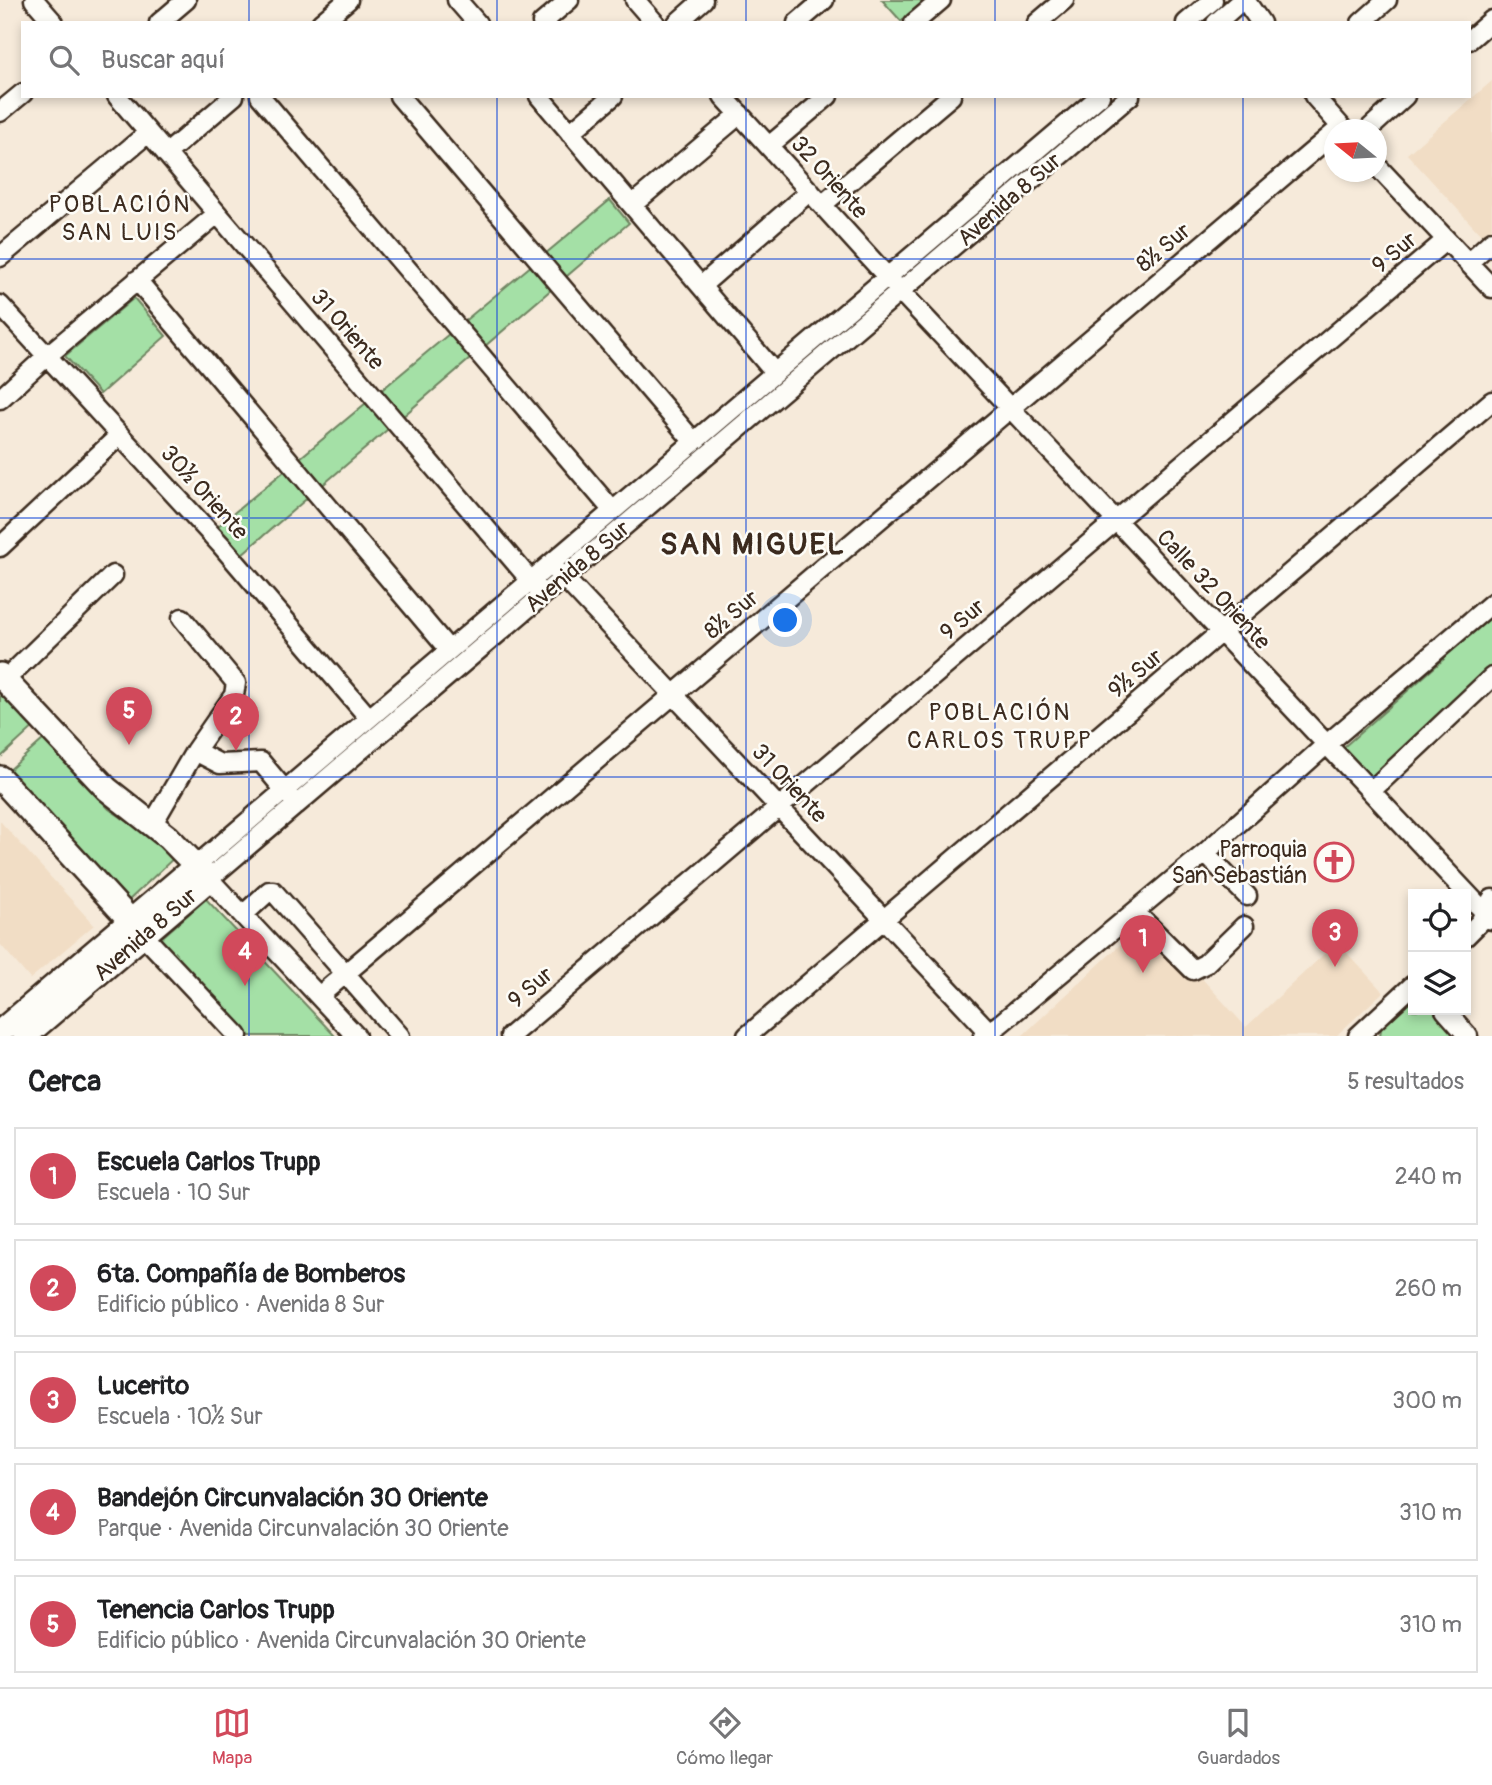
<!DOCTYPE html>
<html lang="es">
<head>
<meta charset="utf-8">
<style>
	:root { --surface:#fff; --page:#f6f6f6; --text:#202124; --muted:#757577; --line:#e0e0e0; --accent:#d1495b }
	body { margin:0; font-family:Pangolin,sans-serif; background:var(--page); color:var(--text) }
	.controls { position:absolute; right:21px; bottom:21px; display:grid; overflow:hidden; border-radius:0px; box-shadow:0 4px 10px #0003 }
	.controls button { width:63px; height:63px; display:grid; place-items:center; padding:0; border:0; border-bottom:2px solid var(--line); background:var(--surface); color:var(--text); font:35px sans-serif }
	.compass { position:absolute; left:1324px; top:119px; width:63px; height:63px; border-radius:50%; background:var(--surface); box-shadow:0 4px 10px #0003; rotate:288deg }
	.you { position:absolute; left:786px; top:621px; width:24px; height:24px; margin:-18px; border:5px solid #fff; border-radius:50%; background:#1a73e8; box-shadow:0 0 0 10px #1a73e833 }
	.badge { display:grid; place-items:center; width:46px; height:46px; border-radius:50%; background:var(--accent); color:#fff; font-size:23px; font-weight:700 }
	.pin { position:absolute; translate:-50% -58px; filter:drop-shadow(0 2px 4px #0008) }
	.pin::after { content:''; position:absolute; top:37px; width:24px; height:21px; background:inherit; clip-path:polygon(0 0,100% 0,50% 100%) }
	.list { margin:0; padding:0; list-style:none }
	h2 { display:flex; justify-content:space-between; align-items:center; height:91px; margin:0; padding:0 28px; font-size:30px }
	h2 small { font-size:23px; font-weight:400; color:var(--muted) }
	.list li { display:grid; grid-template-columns:46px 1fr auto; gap:21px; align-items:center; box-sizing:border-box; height:98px; margin:0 14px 14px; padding:0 14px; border:2px solid var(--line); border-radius:0px }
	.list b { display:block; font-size:26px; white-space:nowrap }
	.list p { margin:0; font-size:23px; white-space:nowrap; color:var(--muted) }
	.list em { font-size:23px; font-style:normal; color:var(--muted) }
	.icon { flex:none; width:38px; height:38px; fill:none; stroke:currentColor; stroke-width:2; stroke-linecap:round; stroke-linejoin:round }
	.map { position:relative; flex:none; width:1492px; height:1036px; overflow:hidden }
	.search { position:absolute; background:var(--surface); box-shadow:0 4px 10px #0003; left:21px; right:21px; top:21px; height:77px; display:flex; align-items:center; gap:18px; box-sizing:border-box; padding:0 24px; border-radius:0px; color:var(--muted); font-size:26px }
	.sheet { height:651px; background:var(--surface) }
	nav { display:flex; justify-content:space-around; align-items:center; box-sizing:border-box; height:98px; border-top:2px solid var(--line); background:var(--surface); font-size:19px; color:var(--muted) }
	nav a { display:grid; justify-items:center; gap:4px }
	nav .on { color:var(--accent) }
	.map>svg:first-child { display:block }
	.built { fill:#f1ddc5 }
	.green { fill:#a4e0a6; stroke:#708562; stroke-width:2 }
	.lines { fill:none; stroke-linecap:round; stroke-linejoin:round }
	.minor-casing { stroke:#3b2a1e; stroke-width:23 }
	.major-casing { stroke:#3b2a1e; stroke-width:28 }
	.minor { stroke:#fdfcf7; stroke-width:18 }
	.major { stroke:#fdfcf7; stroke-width:23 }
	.grid { fill:none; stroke:#1d4ed8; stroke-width:2; stroke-opacity:0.55 }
	.labels { text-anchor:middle; stroke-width:5; stroke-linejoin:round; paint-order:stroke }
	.street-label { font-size:23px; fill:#3b2a1e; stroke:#fdfcf7 }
	.poi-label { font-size:23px; fill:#3b2a1e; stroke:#fdfcf7; text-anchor:end }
	.neighbourhood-label { font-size:24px; letter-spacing:2px; fill:#3b2a1e; stroke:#fdfcf7 }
	.district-label { font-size:30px; font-weight:bold; letter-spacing:2px; fill:#3b2a1e; stroke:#fdfcf7 }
</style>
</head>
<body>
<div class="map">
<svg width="1492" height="1036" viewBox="0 0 1492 1036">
	<rect width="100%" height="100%" fill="#f6eada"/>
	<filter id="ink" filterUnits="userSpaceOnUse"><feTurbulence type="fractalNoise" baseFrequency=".0143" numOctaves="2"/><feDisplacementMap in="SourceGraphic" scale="14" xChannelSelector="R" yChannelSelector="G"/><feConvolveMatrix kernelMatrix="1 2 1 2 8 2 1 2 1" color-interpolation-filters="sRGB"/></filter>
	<g filter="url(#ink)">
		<!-- built -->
		<path class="built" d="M 1492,81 L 1492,247 L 1407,154 Z
			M 0,821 L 94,925 L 30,979 L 0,944 Z
			M 1148,919 L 1246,1027 L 1337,942 L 1383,992 L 1336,1036 L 1022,1036 Z"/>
		<!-- green -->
		<path class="green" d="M 882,0 L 920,0 L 923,3 L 901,21 Z
			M 610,200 L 629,223 L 242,554 L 217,527 Z
			M 134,298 L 166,336 L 100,394 L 65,356 Z
			M 1492,604 L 1492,677 L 1475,694 L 1468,686 L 1368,784 L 1337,753 L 1444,659 L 1440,654 Z
			M 0,685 L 37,724 L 0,758 Z
			M 44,739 L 109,809 L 177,855 L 127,902 L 7,772 Z
			M 206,899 L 335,1036 L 249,1036 L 159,940 Z
			M 1413,998 L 1413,1010 L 1434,1010 L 1458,1036 L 1380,1036 L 1381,1029 Z"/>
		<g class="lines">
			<defs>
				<path id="minor" d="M 34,0 L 54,23
					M 457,0 L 477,23
					M 635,0 L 655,23
					M 1245,0 L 1261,23
					M 159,23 L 186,0
					M 321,23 L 348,0
					M 542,23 L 569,0
					M 677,23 L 703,0
					M 797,23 L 824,0
					M 914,23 L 941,0
					M 1037,23 L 1064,0
					M 1186,23 L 1213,0
					M 1216,23 L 1242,0
					M 1361,23 L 1387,0
					M 1469,40 L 1492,20
					M 117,96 L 537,588
					M 260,96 L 613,511
					M 399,96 L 694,442
					M 539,96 L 775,373
					M 723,96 L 901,292 L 1492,920
					M 1314,96 L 1344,130
					M 0,112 L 23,93
					M 1368,130 L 1405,96
					M 570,133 L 613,96
					M 769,146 L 828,96
					M 166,154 L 234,96
					M 1376,165 L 1492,288
					M 632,205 L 740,114
					M 822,205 L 951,96
					M 0,257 L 148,133
					M 1468,263 L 1492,241
					M 137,280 L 449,650
					M 701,286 L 810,191
					M 0,305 L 221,545 L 369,718
					M 0,399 L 48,355 L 217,214
					M 0,547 L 120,435
					M 555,568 L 993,1036
					M 182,618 L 236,683 L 234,695 L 195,751 L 220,764 L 261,762 L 292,799
					M 5,680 L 113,575
					M 1371,791 L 1492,677
					M 152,825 L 195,751
					M 1205,853 L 1247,896
					M 197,865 L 1100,96
					M 1135,912 L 1193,970 L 1205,964 L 1244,926
					M 243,915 L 269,891 L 273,891 L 400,1036
					M 144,936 L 238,1036
					M 1466,936 L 1480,922 L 1492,899
					M 319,996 L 1334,133
					M 1445,1010 L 1468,1036
					M 356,1036 L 209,879 L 1130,96
					M 510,1036 L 1446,240
					M 747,1036 L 1492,401
					M 983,1036 L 1000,1024 L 1205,853 L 1327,744 L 1492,603
					M 1358,1036 L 1413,985"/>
				<path id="major" d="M 0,675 L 107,789 L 168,837 L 209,879 L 25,1036
					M 0,778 L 140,931
					M 0,1032 L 197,865"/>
			</defs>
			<!-- minor casing -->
			<use href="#minor" class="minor-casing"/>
			<!-- major casing -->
			<use href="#major" class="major-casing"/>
			<!-- minor -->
			<use href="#minor" class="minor"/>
			<!-- major -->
			<use href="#major" class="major"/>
		</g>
	</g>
	<!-- grid -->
	<path class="grid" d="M 249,0 L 249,23M 497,0 L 497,23M 746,0 L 746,23M 995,0 L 995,23M 1243,0 L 1243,23M 249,96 L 249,1036M 497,96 L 497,1036M 746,96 L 746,1036M 995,96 L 995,1036M 1243,96 L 1243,1036M 0,259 L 1492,259M 0,518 L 1492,518M 0,777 L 1492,777"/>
	<!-- icons -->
	<defs>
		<symbol id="church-ring" viewBox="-11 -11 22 22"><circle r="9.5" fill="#fdfcf7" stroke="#d1495b" stroke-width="1.5"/><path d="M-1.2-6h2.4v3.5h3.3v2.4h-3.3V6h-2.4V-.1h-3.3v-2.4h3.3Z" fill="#d1495b"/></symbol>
	</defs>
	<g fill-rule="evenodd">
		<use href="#church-ring" x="1312" y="840" width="44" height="44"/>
	</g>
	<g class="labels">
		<!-- street labels -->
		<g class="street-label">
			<text transform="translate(830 177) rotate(48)" y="8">32 Oriente</text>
			<text transform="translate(1009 199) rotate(-41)" y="8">Avenida 8 Sur</text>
			<text transform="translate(1163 247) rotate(-40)" y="8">8½ Sur</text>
			<text transform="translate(1394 252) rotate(-40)" y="8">9 Sur</text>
			<text transform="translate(348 329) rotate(49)" y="8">31 Oriente</text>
			<text transform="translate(205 492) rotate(48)" y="8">30½ Oriente</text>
			<text transform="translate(577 566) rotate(-40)" y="8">Avenida 8 Sur</text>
			<text transform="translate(1214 589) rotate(47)" y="8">Calle 32 Oriente</text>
			<text transform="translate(731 614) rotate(-40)" y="8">8½ Sur</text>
			<text transform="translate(962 619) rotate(-40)" y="8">9 Sur</text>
			<text transform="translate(1135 673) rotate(-40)" y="8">9½ Sur</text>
			<text transform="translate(790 783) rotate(47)" y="8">31 Oriente</text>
			<text transform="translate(145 934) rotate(-41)" y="8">Avenida 8 Sur</text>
			<text transform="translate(530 987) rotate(-40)" y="8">9 Sur</text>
		</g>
		<!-- poi labels -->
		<g class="poi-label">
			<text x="1307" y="857">Parroquia<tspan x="1307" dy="26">San Sebastián</tspan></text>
		</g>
		<!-- neighbourhood labels -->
		<g class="neighbourhood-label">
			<text x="120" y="212">POBLACIÓN<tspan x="120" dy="28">SAN LUIS</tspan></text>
			<text x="1000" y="720">POBLACIÓN<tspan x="1000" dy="28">CARLOS TRUPP</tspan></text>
		</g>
		<!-- district labels -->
		<g class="district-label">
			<text x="753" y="554">SAN MIGUEL</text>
		</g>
	</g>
</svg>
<div class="controls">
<button><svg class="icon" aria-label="locate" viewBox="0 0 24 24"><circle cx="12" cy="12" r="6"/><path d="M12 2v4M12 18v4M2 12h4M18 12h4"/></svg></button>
<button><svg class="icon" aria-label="layers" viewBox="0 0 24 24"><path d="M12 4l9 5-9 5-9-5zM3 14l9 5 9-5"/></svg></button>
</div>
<svg class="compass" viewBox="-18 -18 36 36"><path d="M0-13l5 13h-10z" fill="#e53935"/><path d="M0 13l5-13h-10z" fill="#757577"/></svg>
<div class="you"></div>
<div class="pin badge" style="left:1143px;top:973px">1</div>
<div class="pin badge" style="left:236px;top:751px">2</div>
<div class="pin badge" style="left:1335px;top:967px">3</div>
<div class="pin badge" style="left:245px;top:986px">4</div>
<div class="pin badge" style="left:129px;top:745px">5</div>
<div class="search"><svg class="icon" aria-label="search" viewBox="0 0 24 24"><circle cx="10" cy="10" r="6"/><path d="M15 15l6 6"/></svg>Buscar aquí</div>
</div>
<section class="sheet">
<h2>Cerca<small>5 resultados</small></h2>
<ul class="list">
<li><span class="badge">1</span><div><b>Escuela Carlos Trupp</b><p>Escuela · 10 Sur</p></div><em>240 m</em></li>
<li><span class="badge">2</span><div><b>6ta. Compañía de Bomberos</b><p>Edificio público · Avenida 8 Sur</p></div><em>260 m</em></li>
<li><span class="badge">3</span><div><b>Lucerito</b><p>Escuela · 10½ Sur</p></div><em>300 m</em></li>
<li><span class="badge">4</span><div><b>Bandejón Circunvalación 30 Oriente</b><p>Parque · Avenida Circunvalación 30 Oriente</p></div><em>310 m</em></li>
<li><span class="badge">5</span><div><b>Tenencia Carlos Trupp</b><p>Edificio público · Avenida Circunvalación 30 Oriente</p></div><em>310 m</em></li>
</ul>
</section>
<nav>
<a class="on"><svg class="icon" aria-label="map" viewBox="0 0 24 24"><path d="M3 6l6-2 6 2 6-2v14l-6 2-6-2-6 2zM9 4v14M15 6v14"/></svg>Mapa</a>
<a><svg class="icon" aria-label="directions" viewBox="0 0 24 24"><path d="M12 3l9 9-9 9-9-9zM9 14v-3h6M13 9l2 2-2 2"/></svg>Cómo llegar</a>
<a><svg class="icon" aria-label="saved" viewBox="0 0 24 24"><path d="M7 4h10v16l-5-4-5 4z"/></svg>Guardados</a>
</nav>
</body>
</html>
